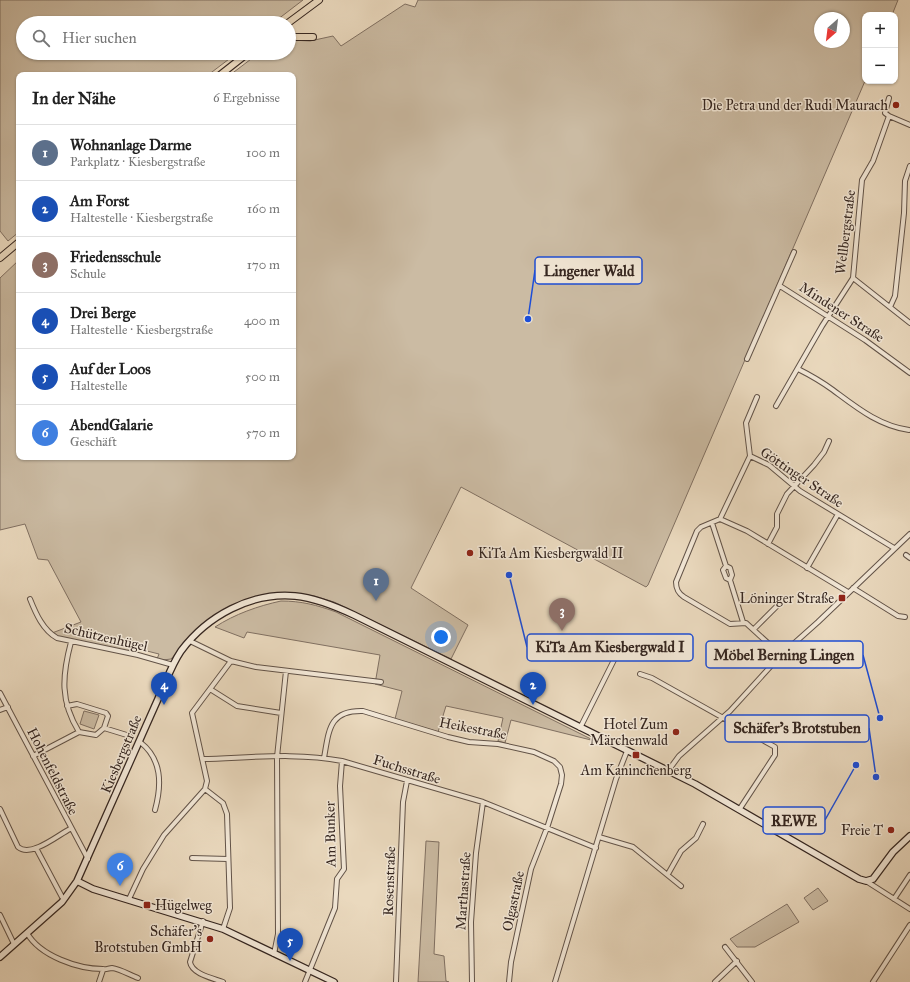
<!DOCTYPE html>
<html lang="de">
<head>
<meta charset="utf-8">
<style>
	:root { --surface:#fff; --page:#f6f6f6; --text:#222; --muted:#767676; --line:#e0e0e0; --accent:#8f2418 }
	body { margin:0; font-family:"IM FELL Great Primer",serif; background:var(--page); color:var(--text) }
	.controls { position:absolute; right:12px; top:12px; display:grid; overflow:hidden; border-radius:8px; box-shadow:0 1px 3px #0004 }
	.controls button { width:36px; height:36px; display:grid; place-items:center; padding:0; border:0; border-bottom:1px solid var(--line); background:var(--surface); color:var(--text); font:20px sans-serif }
	.compass { position:absolute; left:814px; top:12px; width:36px; height:36px; border-radius:50%; background:var(--surface); box-shadow:0 1px 3px #0004; rotate:208deg }
	.you { position:absolute; left:441px; top:637px; width:14px; height:14px; margin:-10px; border:3px solid #fff; border-radius:50%; background:#1a73e8; box-shadow:0 0 0 6px #1a73e833 }
	.badge { display:grid; place-items:center; width:26px; height:26px; border-radius:50%; background:var(--accent); color:#fff; font-size:13px; font-weight:700 }
	.pin { position:absolute; translate:-50% -33px; filter:drop-shadow(0 1px 2px #0008) }
	.pin::after { content:''; position:absolute; top:21px; width:14px; height:12px; background:inherit; clip-path:polygon(0 0,100% 0,50% 100%) }
	.list { margin:0; padding:0; list-style:none }
	h2 { display:flex; justify-content:space-between; align-items:center; height:52px; margin:0; padding:0 16px; font-size:17px }
	h2 small { font-size:13px; font-weight:400; color:var(--muted) }
	.list li { display:grid; grid-template-columns:26px 1fr auto; gap:12px; align-items:center; box-sizing:border-box; height:56px; padding:0 16px; border-top:1px solid var(--line) }
	.list b { display:block; font-size:15px; white-space:nowrap }
	.list p { margin:0; font-size:13px; white-space:nowrap; color:var(--muted) }
	.list em { font-size:13px; font-style:normal; color:var(--muted) }
	.icon { flex:none; width:22px; height:22px; fill:none; stroke:currentColor; stroke-width:2; stroke-linecap:round; stroke-linejoin:round }
	.map { position:relative; flex:none; width:910px; height:982px; overflow:hidden }
	.search { position:absolute; background:var(--surface); box-shadow:0 1px 3px #0004; left:16px; top:16px; width:280px; height:44px; display:flex; align-items:center; gap:10px; box-sizing:border-box; padding:0 14px; border-radius:22px; color:var(--muted); font-size:15px }
	.panel { position:absolute; background:var(--surface); box-shadow:0 1px 3px #0004; left:16px; top:72px; width:280px; height:388px; border-radius:8px }
	.map>svg:first-child { display:block }
	.green { fill:#cbbba3; stroke:#807062; fill-rule:evenodd }
	.lines { fill:none; stroke-linecap:round; stroke-linejoin:round }
	.street-casing { stroke:#625348; stroke-width:6 }
	.secondary-casing { stroke:#352620; stroke-width:8 }
	.primary-casing { stroke:#352620; stroke-width:8 }
	.street { stroke:#f1e6d5; stroke-width:4 }
	.secondary { stroke:#f1e6d5; stroke-width:5.5 }
	.primary { stroke:#ead9be; stroke-width:6 }
	.poi-dot { fill:#8f2418; stroke:#f1e6d5; stroke-width:1.5 }
	.labels { text-anchor:middle; stroke-width:3; stroke-linejoin:round; paint-order:stroke }
	.poi-label { font-size:14px; fill:#352620; stroke:#f1e6d5; text-anchor:end }
	.street-label { font-size:14px; fill:#352620; stroke:#f1e6d5 }
	.leader { fill:none; stroke:#1d4ed8; stroke-width:1.5 }
	.callout-dot { fill:#1d4ed8; stroke:#f1e6d5; stroke-width:1.5 }
	.callout { fill:#f1e6d5; stroke:#1d4ed8; stroke-width:1.5 }
	.callout-label { font-size:15px; text-anchor:middle; font-weight:bold; fill:#352620 }
</style>
</head>
<body>
<div class="map">
<svg width="910" height="982" viewBox="0 0 910 982">
	<rect width="100%" height="100%" fill="#ead9be"/>
	<filter id="stains"><feTurbulence type="fractalNoise" baseFrequency=".005" numOctaves="4"/><feColorMatrix values="0 0 0 0 .2 0 0 0 0 .09 0 0 0 0 .02 0 0 0 .5 -.17"/></filter>
	<radialGradient id="worn" r=".72"><stop offset=".6" stop-color="#630" stop-opacity="0"/><stop offset="1" stop-color="#630" stop-opacity=".3"/></radialGradient>
	<!-- green -->
	<path class="green" d="M 0,0 L 303,0 L 273,23 L 23,23 L 23,53 L 237,53 L 208,75 L 19,75 L 19,232 L 8,241 L 0,231 Z
		M 418,0 L 898,0 L 892,15 L 865,15 L 865,81 L 648,585 L 646,587 L 461,487 L 411,588 L 468,625 L 451,659 L 334,602 L 314,596 L 295,593 L 244,603 L 196,631 L 171,659 L 163,660 L 157,659 L 159,654 L 131,647 L 130,651 C 108,648 69,647 52,633 L 81,622 L 48,560 L 38,559 L 25,524 L 0,530 L 0,278 L 19,260 L 19,457 L 293,457 L 293,75 L 230,75 L 259,53 L 289,53 L 289,40 L 291,40 L 310,41 L 333,36 L 341,46 L 405,4 L 415,7 ZM 820,18 L 844,18 L 844,42 L 820,42 Z
		M 281,601 C 301,601 317,605 336,612 L 595,741 L 511,720 L 505,743 L 498,741 L 503,718 L 446,706 L 438,732 L 395,719 L 402,691 L 375,684 L 380,655 L 247,632 L 244,638 L 215,627 C 235,614 258,606 281,601 Z
		M 84,711 L 99,715 L 94,729 L 80,724 Z
		M 426,841 L 439,842 L 434,954 L 444,956 L 446,981 L 449,982 L 418,982 Z
		M 818,888 L 828,901 L 813,910 L 804,898 Z
		M 787,904 L 799,922 L 755,947 L 737,947 L 730,939 Z"/>
	<g class="lines">
		<defs>
			<path id="street" d="M 889,116 L 910,125
				M 853,278 L 910,323
				M 780,286 L 865,340 L 910,373
				M 890,307 L 895,296 L 904,213 L 905,181 L 910,166
				M 747,359 L 794,252
				M 798,369 C 810,375 822,382 833,390 C 856,407 879,426 909,430
				M 757,397 L 746,423 L 750,456 L 769,465 L 800,491 L 894,548
				M 776,406 L 822,326 L 853,278 L 862,180 L 873,161 L 889,116 L 885,113 L 889,98
				M 750,456 L 720,519 L 701,527 L 697,531 L 676,582 C 676,589 678,593 684,597 L 730,624 L 746,623 L 781,655
				M 720,519 L 747,531 L 848,592
				M 712,523 L 726,566 L 723,570 L 726,578 L 730,580
				M 768,544 L 777,527 L 777,514 L 787,494 L 814,465 L 824,452 L 829,441
				M 906,555 L 910,558
				M 726,566 L 730,568 L 732,575 L 730,580 L 743,622
				M 807,568 L 838,514
				M 853,588 L 898,616 L 905,617
				M 30,599 C 36,614 43,630 57,638 L 138,655 L 173,665
				M 754,629 L 781,602
				M 190,641 L 231,661 L 256,667 L 381,682
				M 71,642 C 62,676 60,701 79,732
				M 640,674 L 652,678 L 775,747 L 775,755 L 739,810
				M 210,689 L 237,706 L 281,713
				M 0,693 L 88,859
				M 67,706 L 77,704 L 106,713 L 108,716 L 104,728
				M 0,710 L 8,707
				M 580,728 L 617,654
				M 140,742 C 162,759 162,784 155,810
				M 33,756 L 79,732 L 96,735 L 104,728 L 130,736
				M 324,758 C 329,730 329,710 363,711 L 448,737 L 469,742 L 498,744 L 534,752 L 554,761 L 560,767 L 562,775 L 561,784 L 547,828 L 531,869 L 511,962 L 509,982
				M 202,759 C 248,758 296,752 342,761 L 483,802 L 596,848
				M 668,771 L 679,756 L 730,711 L 781,655 L 818,622 L 910,534
				M 205,789 L 223,803 L 227,814 L 230,908 L 223,929
				M 0,809 L 18,847 C 31,858 58,835 70,829
				M 599,837 L 633,847 L 681,886
				M 36,848 L 62,897
				M 192,858 L 228,859
				M 668,874 L 681,851 L 696,838 L 703,824
				M 866,881 L 910,909
				M 129,899 L 143,869 L 164,835 L 205,789 L 207,781 L 192,713 L 231,661
				M 894,899 L 910,875
				M 0,915 L 14,944
				M 203,921 L 190,962 C 192,974 212,978 223,982
				M 27,933 C 40,956 78,969 103,969 C 106,970 109,968 112,968 C 120,969 130,975 138,978
				M 725,947 L 752,982
				M 274,954 L 278,934 L 277,757 L 286,671
				M 99,982 L 103,970
				M 305,982 L 335,908 L 337,879 L 344,869 L 340,786 L 342,761
				M 396,982 L 403,802 L 407,781
				M 472,982 L 471,922 L 476,853 L 483,802
				M 555,982 L 616,779 L 627,751
				M 715,982 L 737,961
				M 873,982 L 910,925"/>
			<path id="secondary" d="M 77,881 L 93,889 L 223,929 L 334,982
				M 0,957 L 62,902 L 77,881 L 166,681 C 170,671 175,660 181,651 C 207,616 251,592 295,596 C 316,598 335,606 354,615 L 695,784 L 859,879 L 866,881 L 873,879 L 893,852 L 910,836"/>
			<path id="primary" d="M 288,23 L 319,0
				M 289,37 L 313,37
				M 220,75 L 248,53
				M 0,258 L 19,242"/>
		</defs>
		<!-- street casing -->
		<use href="#street" class="street-casing"/>
		<!-- secondary casing -->
		<use href="#secondary" class="secondary-casing"/>
		<!-- primary casing -->
		<use href="#primary" class="primary-casing"/>
		<!-- street -->
		<use href="#street" class="street"/>
		<!-- secondary -->
		<use href="#secondary" class="secondary"/>
		<!-- primary -->
		<use href="#primary" class="primary"/>
	</g>
	<!-- markers -->
	<g class="poi-dot">
		<circle cx="896" cy="105" r="4"/>
		<circle cx="470" cy="553" r="4"/>
		<rect x="838" y="594" width="8" height="8" rx="2"/>
		<circle cx="676" cy="732" r="4"/>
		<rect x="632" y="751" width="8" height="8" rx="2"/>
		<circle cx="891" cy="830" r="4"/>
		<rect x="143" y="901" width="8" height="8" rx="2"/>
		<circle cx="210" cy="939" r="4"/>
	</g>
	<g class="labels">
		<!-- poi labels -->
		<g class="poi-label">
			<text x="888" y="110">Die Petra und der Rudi Maurach</text>
			<text x="478" y="558" text-anchor="start">KiTa Am Kiesbergwald II</text>
			<text x="834" y="603">Löninger Straße</text>
			<text x="668" y="729">Hotel Zum<tspan x="668" dy="16">Märchenwald</tspan></text>
			<text x="636" y="775" text-anchor="middle">Am Kaninchenberg</text>
			<text x="883" y="835">Freie T</text>
			<text x="155" y="910" text-anchor="start">Hügelweg</text>
			<text x="202" y="936">Schäfer's<tspan x="202" dy="16">Brotstuben GmbH</tspan></text>
		</g>
		<!-- street labels -->
		<g class="street-label">
			<text transform="translate(845 232) rotate(-83)" y="5">Wellbergstraße</text>
			<text transform="translate(842 312) rotate(33)" y="5">Mindener Straße</text>
			<text transform="translate(802 477) rotate(34)" y="5">Göttinger Straße</text>
			<text transform="translate(106 637) rotate(13)" y="5">Schützenhügel</text>
			<text transform="translate(473 728) rotate(11)" y="5">Heikestraße</text>
			<text transform="translate(121 754) rotate(-67)" y="5">Kiesbergstraße</text>
			<text transform="translate(407 769) rotate(17)" y="5">Fuchsstraße</text>
			<text transform="translate(53 771) rotate(63)" y="5">Hohenfeldstraße</text>
			<text transform="translate(330 834) rotate(-91)" y="5">Am Bunker</text>
			<text transform="translate(389 881) rotate(-88)" y="5">Rosenstraße</text>
			<text transform="translate(463 891) rotate(-86)" y="5">Marthastraße</text>
			<text transform="translate(513 901) rotate(-78)" y="5">Olgastraße</text>
		</g>
	</g>
	<!-- callouts -->
	<path class="leader" d="M528 319L535 270M509 575L527 647M880 718L863 655M876 777L869 728M856 765L825 820"/>
	<g class="callout-dot">
		<circle cx="528" cy="319" r="4"/>
		<circle cx="509" cy="575" r="4"/>
		<circle cx="880" cy="718" r="4"/>
		<circle cx="876" cy="777" r="4"/>
		<circle cx="856" cy="765" r="4"/>
	</g>
	<g class="callout">
		<rect x="535" y="257" width="107" height="27" rx="4"/>
		<rect x="527" y="634" width="166" height="27" rx="4"/>
		<rect x="706" y="641" width="157" height="27" rx="4"/>
		<rect x="725" y="715" width="144" height="27" rx="4"/>
		<rect x="763" y="807" width="62" height="27" rx="4"/>
	</g>
	<g class="callout-label">
		<text x="589" y="276">Lingener Wald</text>
		<text x="610" y="652">KiTa Am Kiesbergwald I</text>
		<text x="784" y="660">Möbel Berning Lingen</text>
		<text x="797" y="733">Schäfer’s Brotstuben</text>
		<text x="794" y="826">REWE</text>
	</g>
	<rect width="100%" height="100%" filter="url(#stains)"/>
	<rect width="100%" height="100%" fill="url(#worn)"/>
</svg>
<div class="controls">
<button>+</button>
<button>−</button>
</div>
<svg class="compass" viewBox="-18 -18 36 36"><path d="M0-13l5 13h-10z" fill="#e53935"/><path d="M0 13l5-13h-10z" fill="#767676"/></svg>
<div class="you"></div>
<div class="pin badge" style="left:376px;top:601px;background:#5c6f8a">1</div>
<div class="pin badge" style="left:533px;top:705px;background:#1a4fb4">2</div>
<div class="pin badge" style="left:562px;top:631px;background:#8d6e63">3</div>
<div class="pin badge" style="left:164px;top:705px;background:#1a4fb4">4</div>
<div class="pin badge" style="left:290px;top:961px;background:#1a4fb4">5</div>
<div class="pin badge" style="left:120px;top:886px;background:#3f7fe0">6</div>
<div class="search"><svg class="icon" aria-label="search" viewBox="0 0 24 24"><circle cx="10" cy="10" r="6"/><path d="M15 15l6 6"/></svg>Hier suchen</div>
<section class="panel">
<h2>In der Nähe<small>6 Ergebnisse</small></h2>
<ul class="list">
<li><span class="badge" style="background:#5c6f8a">1</span><div><b>Wohnanlage Darme</b><p>Parkplatz · Kiesbergstraße</p></div><em>100 m</em></li>
<li><span class="badge" style="background:#1a4fb4">2</span><div><b>Am Forst</b><p>Haltestelle · Kiesbergstraße</p></div><em>160 m</em></li>
<li><span class="badge" style="background:#8d6e63">3</span><div><b>Friedensschule</b><p>Schule</p></div><em>170 m</em></li>
<li><span class="badge" style="background:#1a4fb4">4</span><div><b>Drei Berge</b><p>Haltestelle · Kiesbergstraße</p></div><em>400 m</em></li>
<li><span class="badge" style="background:#1a4fb4">5</span><div><b>Auf der Loos</b><p>Haltestelle</p></div><em>500 m</em></li>
<li><span class="badge" style="background:#3f7fe0">6</span><div><b>AbendGalarie</b><p>Geschäft</p></div><em>570 m</em></li>
</ul>
</section>
</div>
</body>
</html>
